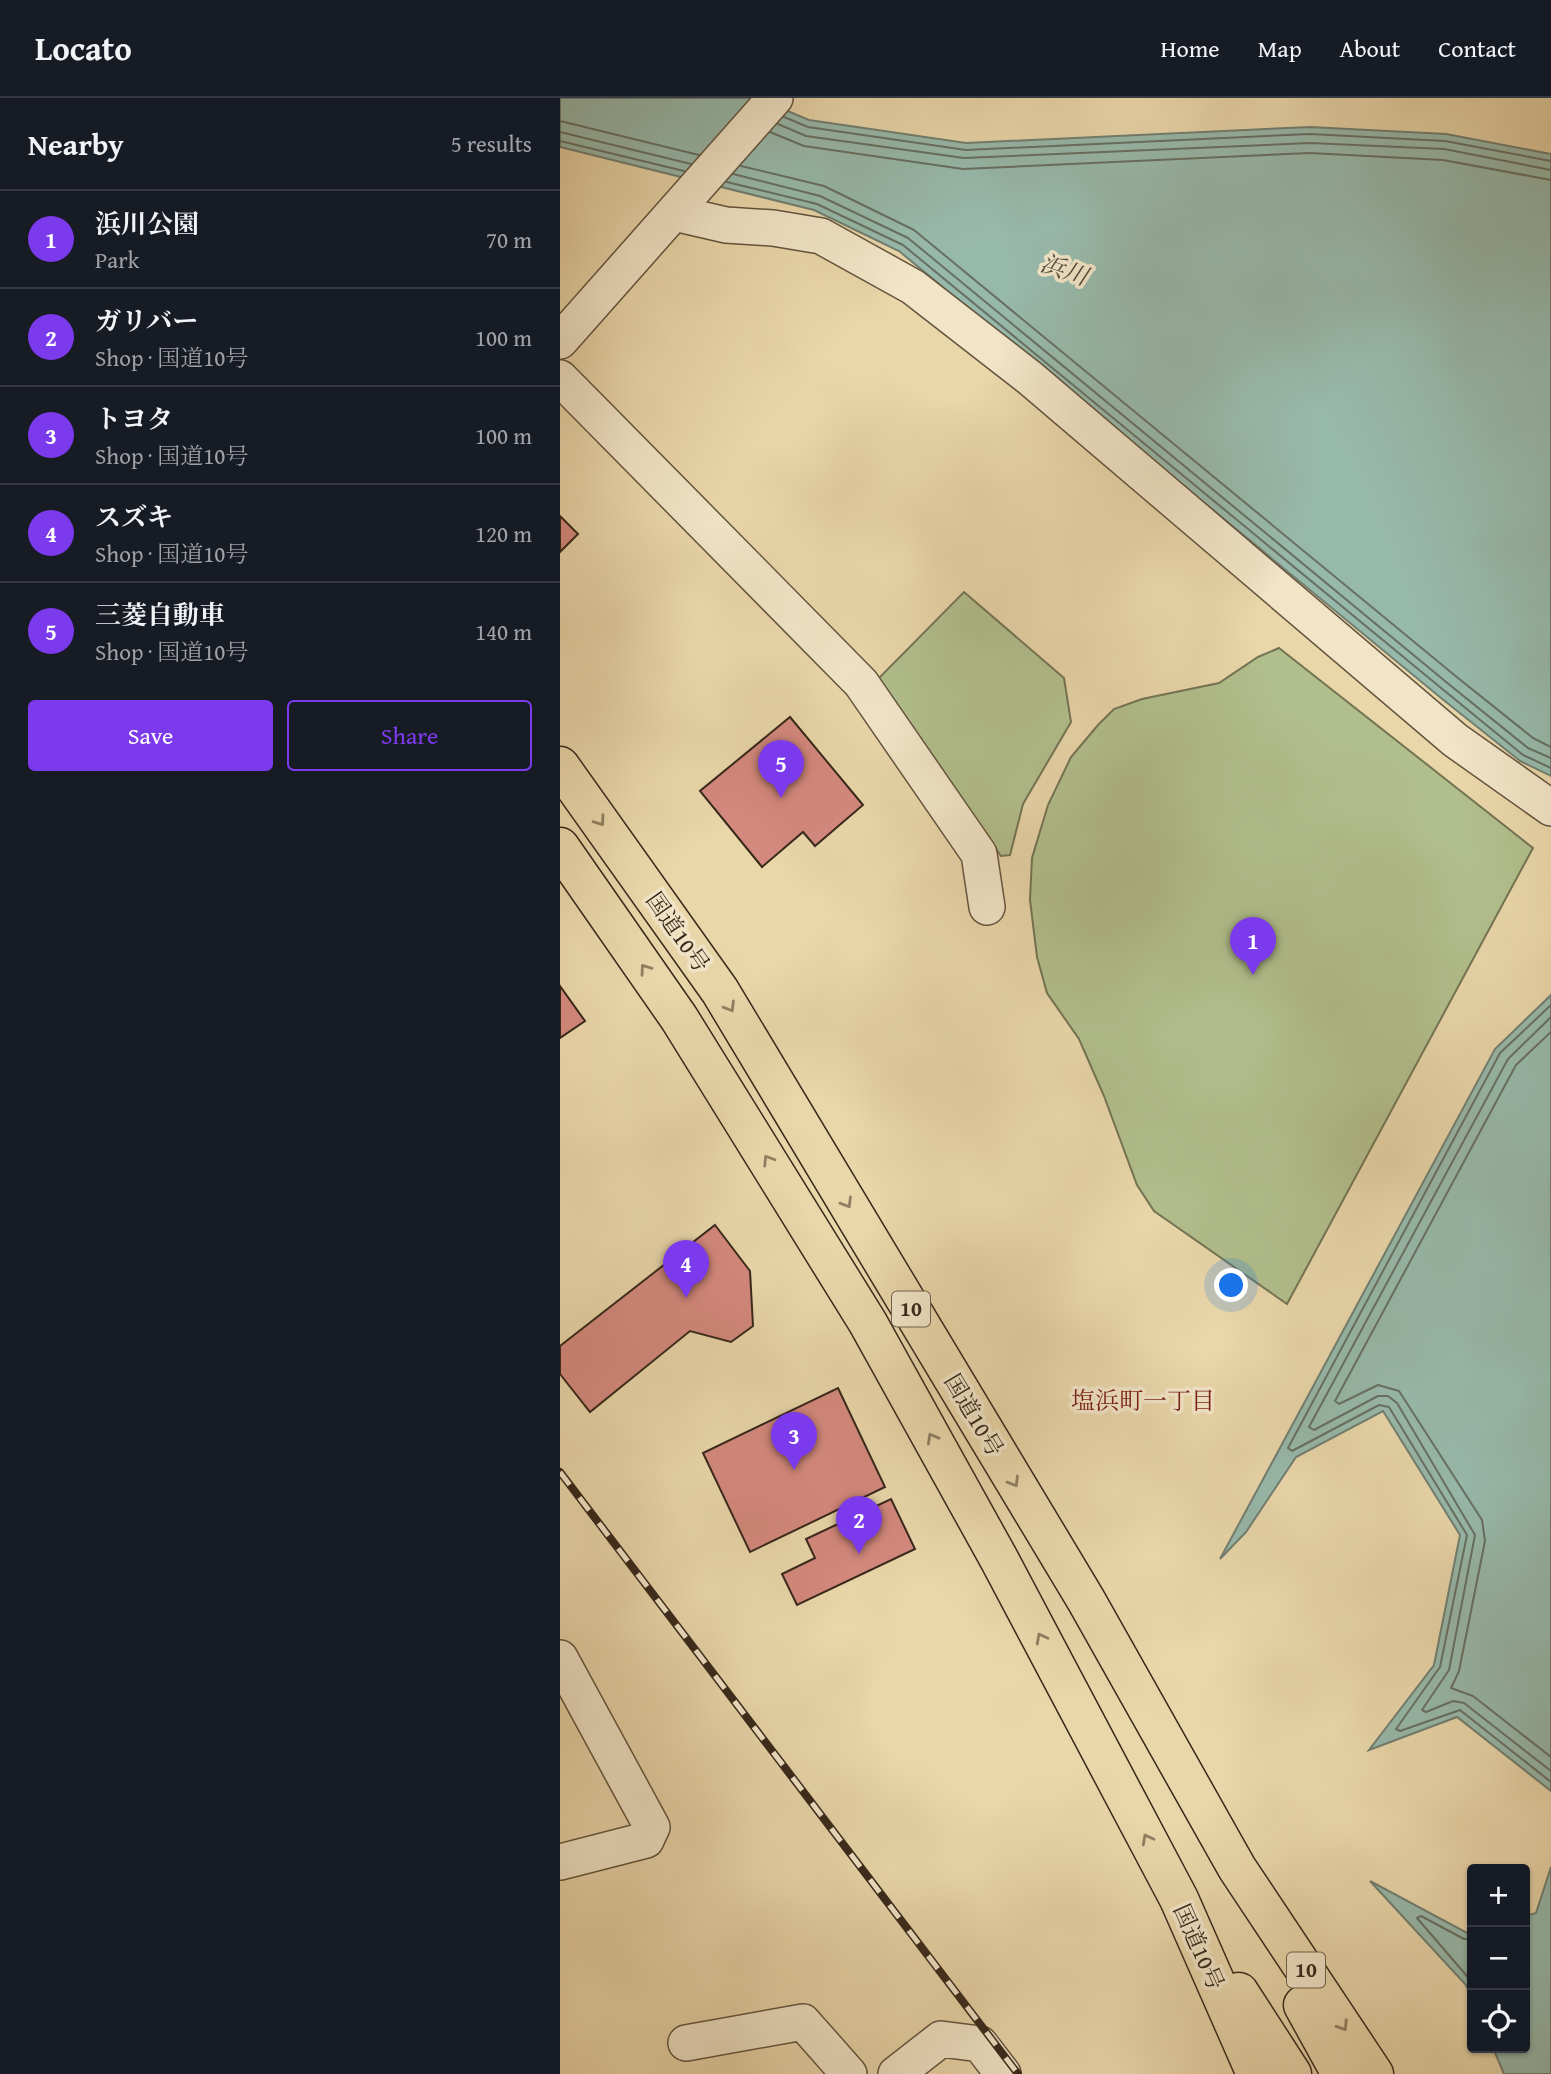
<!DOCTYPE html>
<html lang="en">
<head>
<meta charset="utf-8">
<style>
	:root { --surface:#171b24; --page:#20242c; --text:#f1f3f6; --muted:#9ea1a6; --line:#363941; --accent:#7c3aed }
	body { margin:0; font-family:"Gentium Book Plus","Noto Serif JP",serif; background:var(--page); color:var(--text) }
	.controls { position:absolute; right:21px; bottom:21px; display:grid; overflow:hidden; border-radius:7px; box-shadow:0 2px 5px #0004 }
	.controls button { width:63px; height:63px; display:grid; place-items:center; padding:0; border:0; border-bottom:2px solid var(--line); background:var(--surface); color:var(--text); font:35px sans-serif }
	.you { position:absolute; left:672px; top:1188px; width:24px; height:24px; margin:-18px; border:5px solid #fff; border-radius:50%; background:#1a73e8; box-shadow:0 0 0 10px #1a73e833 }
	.badge { display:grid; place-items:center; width:46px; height:46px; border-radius:50%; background:var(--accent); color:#fff; font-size:23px; font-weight:700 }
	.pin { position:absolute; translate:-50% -58px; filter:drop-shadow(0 2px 4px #0008) }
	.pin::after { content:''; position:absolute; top:37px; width:24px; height:21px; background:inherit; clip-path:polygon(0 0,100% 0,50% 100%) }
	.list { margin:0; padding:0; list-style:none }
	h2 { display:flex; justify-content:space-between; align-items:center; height:91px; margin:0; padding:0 28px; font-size:30px }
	h2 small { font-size:23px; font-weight:400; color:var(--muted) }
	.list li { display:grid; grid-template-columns:46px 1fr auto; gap:21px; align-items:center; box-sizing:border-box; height:98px; padding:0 28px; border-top:2px solid var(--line) }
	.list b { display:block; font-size:26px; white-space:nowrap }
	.list p { margin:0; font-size:23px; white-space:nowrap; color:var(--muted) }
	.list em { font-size:23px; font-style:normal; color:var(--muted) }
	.actions { display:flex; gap:14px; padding:21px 28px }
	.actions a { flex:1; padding:16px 0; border:2px solid var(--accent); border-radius:7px; text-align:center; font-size:24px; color:var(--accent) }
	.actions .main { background:var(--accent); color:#fff }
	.icon { flex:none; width:38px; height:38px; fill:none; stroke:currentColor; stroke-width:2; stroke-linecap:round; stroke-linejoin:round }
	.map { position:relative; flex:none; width:991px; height:1976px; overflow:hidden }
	header { display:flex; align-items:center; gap:42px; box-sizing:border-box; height:98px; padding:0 35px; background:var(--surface); border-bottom:2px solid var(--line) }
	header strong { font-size:33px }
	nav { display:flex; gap:38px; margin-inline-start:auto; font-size:24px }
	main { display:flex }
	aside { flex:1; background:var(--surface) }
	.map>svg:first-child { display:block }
	.green { fill:#b1bf8c; stroke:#747454; stroke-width:2 }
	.water { fill:#97b9ab; stroke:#717f71; stroke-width:2 }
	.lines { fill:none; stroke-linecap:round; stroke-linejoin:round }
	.shore { stroke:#677063; stroke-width:2 }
	.building { fill:#d4897e; stroke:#37281b; stroke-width:2 }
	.minor-casing { stroke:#64543e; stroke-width:38 }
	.highway-casing { stroke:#37281b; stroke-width:41 }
	.minor { stroke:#f1e4c7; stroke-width:35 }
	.highway { stroke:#e9d6a9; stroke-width:38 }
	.rail-casing { stroke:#37281b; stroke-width:8 }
	.rail { stroke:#f1e4c7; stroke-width:5; stroke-dasharray:16; stroke-linecap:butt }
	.oneway { stroke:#907f62 }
	.labels { text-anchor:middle; stroke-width:7; stroke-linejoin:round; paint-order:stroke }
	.shield { fill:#f1e4c7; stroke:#6f604f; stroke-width:2 }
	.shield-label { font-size:21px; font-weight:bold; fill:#37281b }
	.street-label { font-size:23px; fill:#37281b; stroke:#f1e4c7 }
	.water-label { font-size:24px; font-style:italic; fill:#4f4c3f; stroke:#f1e4c7 }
	.neighbourhood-label { font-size:24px; fill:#7a1f14; stroke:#f1e4c7 }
</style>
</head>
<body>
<header>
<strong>Locato</strong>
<nav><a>Home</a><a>Map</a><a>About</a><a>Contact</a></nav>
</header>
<main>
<aside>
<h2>Nearby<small>5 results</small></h2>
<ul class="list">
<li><span class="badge">1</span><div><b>浜川公園</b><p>Park</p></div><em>70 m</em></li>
<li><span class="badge">2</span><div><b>ガリバー</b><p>Shop · 国道10号</p></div><em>100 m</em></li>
<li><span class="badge">3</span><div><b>トヨタ</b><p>Shop · 国道10号</p></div><em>100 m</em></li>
<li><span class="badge">4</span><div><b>スズキ</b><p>Shop · 国道10号</p></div><em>120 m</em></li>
<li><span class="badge">5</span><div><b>三菱自動車</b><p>Shop · 国道10号</p></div><em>140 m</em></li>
</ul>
<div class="actions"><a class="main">Save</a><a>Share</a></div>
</aside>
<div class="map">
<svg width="991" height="1976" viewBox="0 0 991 1976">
	<rect width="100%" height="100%" fill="#e9d6a9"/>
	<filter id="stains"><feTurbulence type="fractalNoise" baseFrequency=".00286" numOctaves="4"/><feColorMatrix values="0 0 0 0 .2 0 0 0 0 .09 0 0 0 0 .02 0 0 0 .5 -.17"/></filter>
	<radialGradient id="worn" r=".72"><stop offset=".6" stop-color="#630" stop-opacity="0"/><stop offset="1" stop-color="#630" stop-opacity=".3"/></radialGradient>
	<!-- green -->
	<path class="green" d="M 404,494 L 504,580 L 511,624 L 463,706 L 450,757 L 441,758 L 317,582 Z
		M 719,550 L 973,750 L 727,1206 L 594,1113 L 577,1087 L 544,998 L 519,941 L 487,895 L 477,859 L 470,802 L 472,760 L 488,707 L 511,659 L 538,627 L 554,611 L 582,601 L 659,585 L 698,559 Z"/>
	<!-- water -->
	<path class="water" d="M 0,0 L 197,0 L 249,22 L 406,45 L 750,29 L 886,36 L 991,56 L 991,678 L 960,663 L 881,600 L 339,153 L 254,112 L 0,49 Z
		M 991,897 L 991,1693 L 897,1619 L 809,1652 L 874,1567 L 900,1437 L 823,1313 L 736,1359 L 686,1434 L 660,1461 L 935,951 Z
		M 991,1769 L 991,1976 L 944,1976 L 933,1950 L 965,1950 L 965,1818 L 976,1815 Z
		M 810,1783 L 907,1835 L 912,1833 L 912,1901 L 906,1887 Z"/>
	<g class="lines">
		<!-- shore -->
		<path class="shore" d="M 224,19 L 248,29 L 406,52 L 750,36 L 885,43 L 991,63
			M 0,23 L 139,57
			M 218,26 L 246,38 L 404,60 L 750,45 L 884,51 L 991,72
			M 0,34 L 131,66
			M 210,34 L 244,48 L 403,71 L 750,55 L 883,62 L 991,82
			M 0,43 L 124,73
			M 181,68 L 264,88 L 354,132 L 898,580 L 973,640 L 991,649
			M 173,76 L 260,98 L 348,140 L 891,588 L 968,650 L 991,660
			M 167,84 L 257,106 L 343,147 L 886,594 L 963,657 L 991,670
			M 991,907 L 940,955 L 728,1350 L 732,1353 L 819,1307 L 829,1309 L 907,1437 L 880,1569 L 836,1631 L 840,1633 L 900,1612 L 991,1684
			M 991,919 L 948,961 L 749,1329 L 754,1332 L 818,1298 L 828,1298 L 837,1305 L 915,1437 L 889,1572 L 862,1612 L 866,1614 L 893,1603 L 904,1605 L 991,1673
			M 991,934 L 956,967 L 775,1303 L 779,1306 L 818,1287 L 839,1293 L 922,1422 L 925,1443 L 899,1573 L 891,1590 L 913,1598 L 991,1659
			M 912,1841 L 904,1841 L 861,1818 L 857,1820 L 912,1884"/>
	</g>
	<!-- building -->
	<path class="building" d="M 0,418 L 18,436 L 0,454 Z
		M 230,619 L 303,707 L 255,748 L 243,734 L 202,769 L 140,693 Z
		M 0,888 L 25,923 L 0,940 Z
		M 155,1127 L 190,1173 L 193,1228 L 171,1244 L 130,1233 L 30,1314 L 0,1276 L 0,1248 Z
		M 278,1290 L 325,1389 L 190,1454 L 143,1355 Z
		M 331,1401 L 355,1451 L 237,1507 L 222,1476 L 255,1460 L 246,1441 Z"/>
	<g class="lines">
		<defs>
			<path id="minor" d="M 114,115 L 166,127 L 213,130 L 261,138 L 353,189 L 470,280 L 895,642 L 991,710
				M 0,243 L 215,0
				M 0,280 L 301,585 L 419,756 L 427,809
				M 0,1560 L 92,1729 L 86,1742 L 0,1764
				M 126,1945 L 243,1924 L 289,1976
				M 336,1976 L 381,1941 L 420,1946 L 443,1976"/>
			<path id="highway" d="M 0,668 L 160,893 L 526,1502 L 677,1770 L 814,1976
				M 0,749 L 119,920 L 308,1225 L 439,1461 L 619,1801 L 696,1976
				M 679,1894 L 732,1976
				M 743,1907 L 781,1976"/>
		</defs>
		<!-- minor casing -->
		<use href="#minor" class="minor-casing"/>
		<!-- highway casing -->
		<use href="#highway" class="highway-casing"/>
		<!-- minor -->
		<use href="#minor" class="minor"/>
		<!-- highway -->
		<use href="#highway" class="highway"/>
		<defs>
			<path id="rail" d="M 0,1374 L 458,1976"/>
		</defs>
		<!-- rail casing -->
		<use href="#rail" class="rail-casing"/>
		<!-- rail -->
		<use href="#rail" class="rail"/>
	</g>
	<!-- one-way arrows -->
	<defs><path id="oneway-chevron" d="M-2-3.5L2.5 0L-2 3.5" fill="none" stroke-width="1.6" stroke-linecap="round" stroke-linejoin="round" transform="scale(1.75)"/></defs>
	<g class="oneway">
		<use href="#oneway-chevron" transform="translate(40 723) rotate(55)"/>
		<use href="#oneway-chevron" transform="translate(85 871) rotate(-125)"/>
		<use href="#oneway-chevron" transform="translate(170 909) rotate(59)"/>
		<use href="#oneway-chevron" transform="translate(208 1062) rotate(-122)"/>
		<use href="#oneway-chevron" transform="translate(287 1105) rotate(59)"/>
		<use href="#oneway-chevron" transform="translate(372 1340) rotate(-119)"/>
		<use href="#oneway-chevron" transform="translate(454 1384) rotate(59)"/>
		<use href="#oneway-chevron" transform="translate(481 1540) rotate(-118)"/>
		<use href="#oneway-chevron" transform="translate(587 1741) rotate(-118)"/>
		<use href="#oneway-chevron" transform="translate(783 1928) rotate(57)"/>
	</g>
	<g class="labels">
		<!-- shield labels -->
		<g class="shield">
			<rect x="332" y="1193.5" width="38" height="35" rx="5"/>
			<rect x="727" y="1854.5" width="38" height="35" rx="5"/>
		</g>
		<g class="shield-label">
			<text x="351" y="1218">10</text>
			<text x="746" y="1879">10</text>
		</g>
		<!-- street labels -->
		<g class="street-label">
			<text transform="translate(118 834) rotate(55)" y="8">国道10号</text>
			<text transform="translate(414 1317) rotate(59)" y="8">国道10号</text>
			<text transform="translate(639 1849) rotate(66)" y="8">国道10号</text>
		</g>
		<!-- water labels -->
		<g class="water-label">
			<text transform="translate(504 172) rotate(19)" y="8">浜川</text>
		</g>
		<!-- neighbourhood labels -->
		<g class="neighbourhood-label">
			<text x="583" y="1311">塩浜町一丁目</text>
		</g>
	</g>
	<rect width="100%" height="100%" filter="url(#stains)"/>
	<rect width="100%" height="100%" fill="url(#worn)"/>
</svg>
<div class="controls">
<button>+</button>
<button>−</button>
<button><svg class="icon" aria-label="locate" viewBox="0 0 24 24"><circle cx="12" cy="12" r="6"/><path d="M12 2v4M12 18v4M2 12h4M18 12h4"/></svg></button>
</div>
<div class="you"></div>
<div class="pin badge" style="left:693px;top:877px">1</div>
<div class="pin badge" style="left:299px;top:1456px">2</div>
<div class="pin badge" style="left:234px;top:1372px">3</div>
<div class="pin badge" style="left:126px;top:1200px">4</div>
<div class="pin badge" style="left:221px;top:700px">5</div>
</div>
</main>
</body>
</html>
